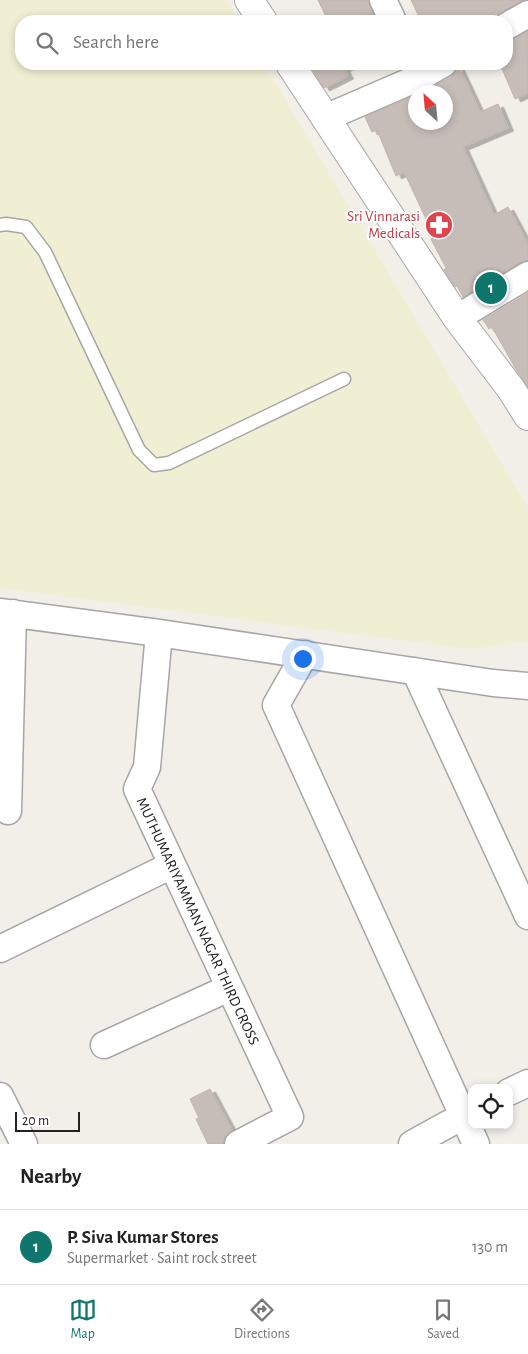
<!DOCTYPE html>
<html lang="en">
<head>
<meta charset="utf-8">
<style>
	:root { --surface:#fff; --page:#f6f6f6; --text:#222; --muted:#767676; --line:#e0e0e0; --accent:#0f766e }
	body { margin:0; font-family:"Alegreya Sans",sans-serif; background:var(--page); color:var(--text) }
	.controls { position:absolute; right:15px; bottom:15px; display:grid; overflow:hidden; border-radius:10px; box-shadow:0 2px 8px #0003 }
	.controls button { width:45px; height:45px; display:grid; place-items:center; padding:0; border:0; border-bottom:1px solid var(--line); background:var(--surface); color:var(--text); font:25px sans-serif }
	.compass { position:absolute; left:408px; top:85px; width:45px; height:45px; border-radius:50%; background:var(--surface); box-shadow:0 2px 8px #0003; rotate:334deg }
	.scale { position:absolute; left:15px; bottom:12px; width:65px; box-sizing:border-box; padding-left:5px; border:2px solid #222; border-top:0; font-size:14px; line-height:18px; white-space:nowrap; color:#222; -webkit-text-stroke:4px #fff; paint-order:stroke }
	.you { position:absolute; left:302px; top:658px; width:18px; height:18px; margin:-12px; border:4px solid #fff; border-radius:50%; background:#1a73e8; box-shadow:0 0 0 8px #1a73e833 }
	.badge { display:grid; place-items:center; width:32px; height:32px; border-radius:50%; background:var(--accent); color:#fff; font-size:16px; font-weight:700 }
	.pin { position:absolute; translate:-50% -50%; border:2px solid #fff; box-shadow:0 1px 5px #0006 }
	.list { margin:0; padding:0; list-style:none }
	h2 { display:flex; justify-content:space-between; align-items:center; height:65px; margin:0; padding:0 20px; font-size:21px }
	h2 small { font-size:16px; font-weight:400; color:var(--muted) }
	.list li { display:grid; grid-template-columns:32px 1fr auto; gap:15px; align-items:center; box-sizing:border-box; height:75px; padding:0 20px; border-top:1px solid var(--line) }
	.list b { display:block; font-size:19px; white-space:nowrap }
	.list p { margin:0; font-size:16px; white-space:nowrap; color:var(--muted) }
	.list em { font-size:16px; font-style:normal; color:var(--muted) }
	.icon { flex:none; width:28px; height:28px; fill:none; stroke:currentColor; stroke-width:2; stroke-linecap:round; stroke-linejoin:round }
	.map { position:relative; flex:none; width:528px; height:1144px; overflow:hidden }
	.search { position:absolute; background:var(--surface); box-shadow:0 2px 8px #0003; left:15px; right:15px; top:15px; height:55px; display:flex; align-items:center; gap:12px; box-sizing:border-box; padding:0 18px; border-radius:20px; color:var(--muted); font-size:19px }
	.sheet { height:140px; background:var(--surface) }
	nav { display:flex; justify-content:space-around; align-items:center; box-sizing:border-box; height:70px; border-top:1px solid var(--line); background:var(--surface); font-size:14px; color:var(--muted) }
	nav a { display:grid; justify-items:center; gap:2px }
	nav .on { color:var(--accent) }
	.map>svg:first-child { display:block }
	.farmland { fill:#f0efd4 }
	.forest { fill:#b2d19d }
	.building { fill:#c7bdb8; stroke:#c4b3ab; filter:url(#shadow) }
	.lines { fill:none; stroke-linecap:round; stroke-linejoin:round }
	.service-casing { stroke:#a6a6a6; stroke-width:15 }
	.minor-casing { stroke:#a6a6a6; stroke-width:29 }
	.tertiary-casing { stroke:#a6a6a6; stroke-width:30 }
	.service { stroke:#fff; stroke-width:12 }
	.minor { stroke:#fff; stroke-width:26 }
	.tertiary { stroke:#fff; stroke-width:28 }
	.labels { text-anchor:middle; stroke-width:4; stroke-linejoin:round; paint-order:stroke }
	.health-label { font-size:15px; fill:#be3a42; stroke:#fff; text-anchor:end }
	.street-label { font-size:15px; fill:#222; stroke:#fff }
</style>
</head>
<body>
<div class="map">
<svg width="528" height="1144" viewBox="0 0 528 1144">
	<defs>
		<filter id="shadow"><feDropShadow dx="5.5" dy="3" stdDeviation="0" flood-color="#0004"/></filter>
	</defs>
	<rect width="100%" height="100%" fill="#f2eee8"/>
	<!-- farmland -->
	<path class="farmland" d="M 0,0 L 226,0 L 239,21 L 21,21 L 21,64 L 264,64 L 528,508 L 528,641 L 470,649 L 0,588 Z"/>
	<!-- forest -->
	<path class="forest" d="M 346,64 L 370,64 L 350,72 Z"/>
	<!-- building -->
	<path class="building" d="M 318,0 L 368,0 L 372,12 L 352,21 L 328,21 Z
		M 411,0 L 524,0 L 500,13 L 494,18 L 493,21 L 421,21 Z
		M 528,31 L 528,93 L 515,99 L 500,64 L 507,64 L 507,41 L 514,39 Z
		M 309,64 L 342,64 L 348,76 L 324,88 Z
		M 458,65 L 480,112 L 498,104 L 508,128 L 463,147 L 494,215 L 508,207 L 528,244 L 528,260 L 520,262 L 463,297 L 457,286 L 455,287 L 444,270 L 446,268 L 431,239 L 435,238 L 404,172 L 396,176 L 377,130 L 372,132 L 365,117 L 416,95 L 416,122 L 446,122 L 446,92 L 422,92 L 451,77 L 456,72 Z
		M 528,293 L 528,387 L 517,371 L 492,327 L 489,329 L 483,320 Z
		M 210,1089 L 232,1130 L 225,1136 L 223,1144 L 208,1144 L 196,1119 L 199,1118 L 190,1099 Z"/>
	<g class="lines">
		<defs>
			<path id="service" d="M 0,225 L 6,224 L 26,227 L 45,252 L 139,450 L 154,465 L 169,463 L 344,379"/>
			<path id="minor" d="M 383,0 L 393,21
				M 507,26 L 528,14
				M 325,118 L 420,77 L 443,64
				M 457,318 L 528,275
				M 0,612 L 159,633 L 493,683 L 528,686
				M 159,633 L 147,767 L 137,789 L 290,1117 L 238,1144
				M 305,654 L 276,705 L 476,1144
				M 415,671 L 528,916
				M 8,811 L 13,613
				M 0,949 L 172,865
				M 104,1045 L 229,988
				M 509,1092 L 528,1083
				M 0,1096 L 24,1144
				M 412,1144 L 472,1111"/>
			<path id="tertiary" d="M 249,0 L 263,21
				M 290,64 L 457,318 L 511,389 L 528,416"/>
		</defs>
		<!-- service casing -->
		<use href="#service" class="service-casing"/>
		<!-- minor casing -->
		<use href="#minor" class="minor-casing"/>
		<!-- tertiary casing -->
		<use href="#tertiary" class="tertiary-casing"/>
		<!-- service -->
		<use href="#service" class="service"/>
		<!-- minor -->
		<use href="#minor" class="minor"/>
		<!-- tertiary -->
		<use href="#tertiary" class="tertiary"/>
	</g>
	<!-- icons -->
	<defs>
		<symbol id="pharmacy-disc" viewBox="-11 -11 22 22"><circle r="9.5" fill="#e0444e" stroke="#fff"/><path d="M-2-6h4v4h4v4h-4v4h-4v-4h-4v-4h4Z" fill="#fff"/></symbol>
	</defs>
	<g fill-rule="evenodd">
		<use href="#pharmacy-disc" x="423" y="209" width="32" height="32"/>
	</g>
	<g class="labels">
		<!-- health labels -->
		<g class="health-label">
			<text x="420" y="221">Sri Vinnarasi<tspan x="420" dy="17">Medicals</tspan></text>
		</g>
		<!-- street labels -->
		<g class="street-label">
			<text transform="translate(198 921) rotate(65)" y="5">MUTHUMARIYAMMAN NAGAR THIRD CROSS</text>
		</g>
	</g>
</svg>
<div class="controls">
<button><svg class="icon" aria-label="locate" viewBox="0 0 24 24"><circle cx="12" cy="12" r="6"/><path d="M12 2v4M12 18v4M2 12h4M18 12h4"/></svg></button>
</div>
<svg class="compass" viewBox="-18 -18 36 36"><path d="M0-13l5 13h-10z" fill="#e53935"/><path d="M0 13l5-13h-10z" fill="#767676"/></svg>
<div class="scale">20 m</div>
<div class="you"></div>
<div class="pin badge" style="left:491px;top:288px">1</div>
<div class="search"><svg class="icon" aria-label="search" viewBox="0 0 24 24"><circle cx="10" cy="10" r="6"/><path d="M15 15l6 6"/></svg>Search here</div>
</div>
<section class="sheet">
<h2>Nearby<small></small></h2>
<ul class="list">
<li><span class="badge">1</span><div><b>P. Siva Kumar Stores</b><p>Supermarket · Saint rock street</p></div><em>130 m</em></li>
</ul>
</section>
<nav>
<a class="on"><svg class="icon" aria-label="map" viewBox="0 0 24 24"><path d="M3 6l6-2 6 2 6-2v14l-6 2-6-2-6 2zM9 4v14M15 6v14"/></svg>Map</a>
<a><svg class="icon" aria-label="directions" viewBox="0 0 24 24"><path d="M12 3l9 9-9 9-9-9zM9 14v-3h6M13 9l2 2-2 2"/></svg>Directions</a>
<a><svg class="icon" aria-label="saved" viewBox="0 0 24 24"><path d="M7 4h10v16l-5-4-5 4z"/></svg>Saved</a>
</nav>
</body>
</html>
